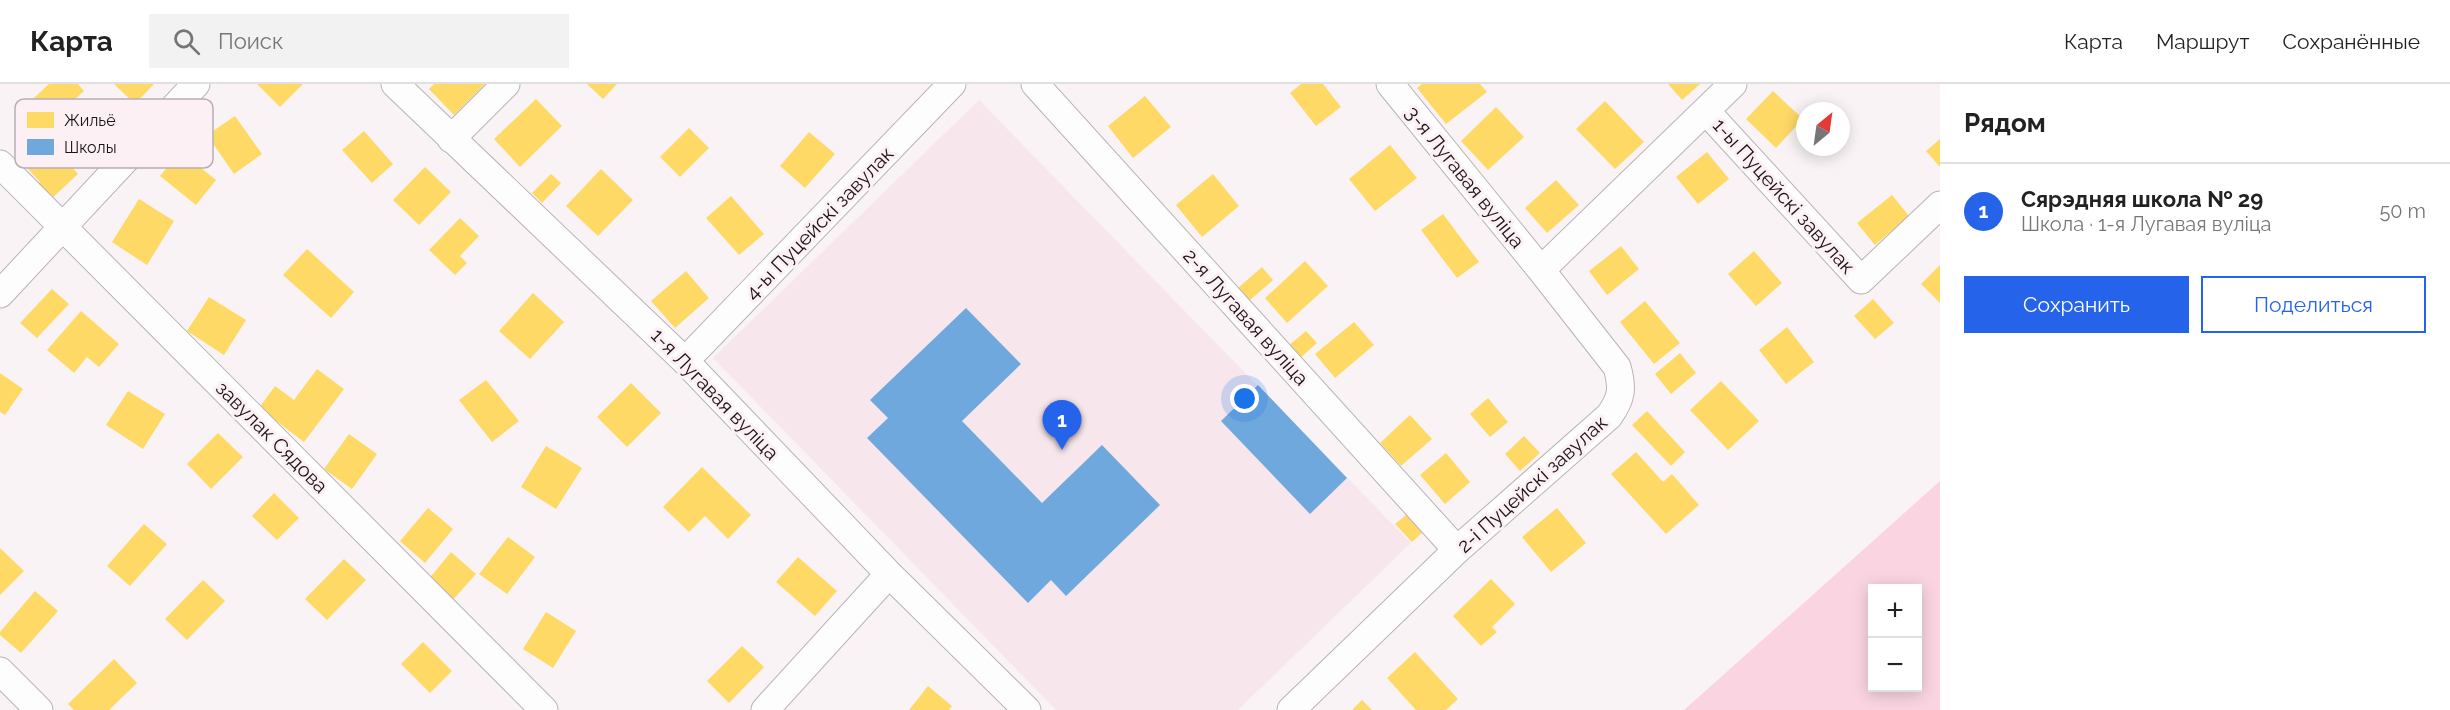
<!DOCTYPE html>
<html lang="ru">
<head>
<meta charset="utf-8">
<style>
	:root { --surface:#fff; --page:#f2f2f2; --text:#222; --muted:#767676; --line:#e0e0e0; --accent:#2563eb }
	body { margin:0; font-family:Raleway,sans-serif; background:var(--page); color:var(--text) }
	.controls { position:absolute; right:18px; bottom:18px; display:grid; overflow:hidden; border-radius:0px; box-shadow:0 3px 15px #0003 }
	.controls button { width:54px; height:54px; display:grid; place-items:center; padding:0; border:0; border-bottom:2px solid var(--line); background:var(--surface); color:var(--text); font:30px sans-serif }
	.compass { position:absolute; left:1796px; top:18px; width:54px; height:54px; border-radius:50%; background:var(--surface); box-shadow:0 3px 15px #0003; rotate:29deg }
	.you { position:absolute; left:1245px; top:315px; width:21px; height:21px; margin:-15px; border:4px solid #fff; border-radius:50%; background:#1a73e8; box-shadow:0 0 0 9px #1a73e833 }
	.badge { display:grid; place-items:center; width:39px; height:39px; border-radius:50%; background:var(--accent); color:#fff; font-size:20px; font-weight:700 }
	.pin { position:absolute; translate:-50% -50px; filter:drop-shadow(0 2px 3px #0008) }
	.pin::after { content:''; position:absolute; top:32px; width:21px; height:18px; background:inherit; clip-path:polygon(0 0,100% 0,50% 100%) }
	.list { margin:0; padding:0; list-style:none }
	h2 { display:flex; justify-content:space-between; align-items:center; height:78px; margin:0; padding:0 24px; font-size:26px }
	h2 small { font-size:20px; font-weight:400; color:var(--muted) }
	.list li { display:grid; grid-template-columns:39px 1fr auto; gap:18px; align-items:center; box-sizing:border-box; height:96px; padding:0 24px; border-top:2px solid var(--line) }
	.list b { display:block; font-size:22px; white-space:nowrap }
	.list p { margin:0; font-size:20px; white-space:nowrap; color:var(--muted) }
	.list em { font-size:20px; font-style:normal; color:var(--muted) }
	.actions { display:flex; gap:12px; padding:18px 24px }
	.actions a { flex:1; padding:14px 0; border:2px solid var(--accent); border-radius:0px; text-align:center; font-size:21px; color:var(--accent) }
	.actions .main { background:var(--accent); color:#fff }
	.icon { flex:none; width:33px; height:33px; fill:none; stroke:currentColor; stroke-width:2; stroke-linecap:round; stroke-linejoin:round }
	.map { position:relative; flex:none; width:1940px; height:626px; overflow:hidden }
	header { display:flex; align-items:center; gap:36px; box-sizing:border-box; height:84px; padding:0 30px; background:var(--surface); border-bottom:2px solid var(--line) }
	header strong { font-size:28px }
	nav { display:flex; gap:33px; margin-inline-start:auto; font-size:21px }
	.search { width:420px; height:54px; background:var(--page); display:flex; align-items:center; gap:15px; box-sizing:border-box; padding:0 21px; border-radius:0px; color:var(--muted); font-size:22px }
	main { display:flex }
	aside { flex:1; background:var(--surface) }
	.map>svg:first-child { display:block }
	.built { fill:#f7e7ec }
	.green { fill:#fad5e1; fill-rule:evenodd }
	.homes { fill:#ffd966 }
	.schools { fill:#6fa8dc }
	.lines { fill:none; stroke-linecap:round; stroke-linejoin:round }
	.street-casing { stroke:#b9b3b5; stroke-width:29 }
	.street { stroke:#fefdfe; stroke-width:27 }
	.labels { text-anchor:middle; stroke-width:6; stroke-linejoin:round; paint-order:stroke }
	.street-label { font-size:20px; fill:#1b1416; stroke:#fcf0f4 }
	.key { fill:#fcf0f4; stroke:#b8aeb1; stroke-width:1.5 }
	.key-label { font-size:16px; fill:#1b1416 }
</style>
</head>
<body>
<header>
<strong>Карта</strong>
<div class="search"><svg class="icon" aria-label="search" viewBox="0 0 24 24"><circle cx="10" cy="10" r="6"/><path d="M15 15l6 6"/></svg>Поиск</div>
<nav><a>Карта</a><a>Маршрут</a><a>Сохранённые</a></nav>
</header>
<main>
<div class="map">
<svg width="1940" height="626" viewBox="0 0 1940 626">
	<rect width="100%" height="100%" fill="#f9f3f5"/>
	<!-- built -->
	<path class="built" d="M 979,16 L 1411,459 L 1238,626 L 1056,626 L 713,274 Z"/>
	<!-- green -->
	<path class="green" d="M 1940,397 L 1940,626 L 1684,626 ZM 1872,504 L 1918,504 L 1918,604 L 1872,604 Z"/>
	<!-- homes -->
	<path class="homes" d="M 49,0 L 78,0 L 84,7 L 41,46 L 22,25 Z
		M 114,0 L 154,0 L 135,20 Z
		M 257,0 L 303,0 L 280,23 Z
		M 434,0 L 485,0 L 454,31 L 429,5 Z
		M 587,0 L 617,0 L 603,15 Z
		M 1301,0 L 1323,0 L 1341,23 L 1316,42 L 1290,9 Z
		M 1422,0 L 1480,0 L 1487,8 L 1446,40 L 1417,4 Z
		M 1668,0 L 1700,0 L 1682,16 Z
		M 1773,7 L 1803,35 L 1776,64 L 1746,35 Z
		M 1145,12 L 1171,43 L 1133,74 L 1108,42 Z
		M 536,15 L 562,42 L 520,83 L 494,55 Z
		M 1605,17 L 1644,58 L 1615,85 L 1576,45 Z
		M 1496,23 L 1524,53 L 1488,86 L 1461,57 Z
		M 235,32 L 262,70 L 234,90 L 207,51 Z
		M 689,44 L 709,64 L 680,93 L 660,73 Z
		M 364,47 L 393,80 L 372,99 L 342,66 Z
		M 809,48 L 835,70 L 805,104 L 780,82 Z
		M 43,50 L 78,90 L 48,118 L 34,103 L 40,98 L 17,73 Z
		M 1940,55 L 1940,83 L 1926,67 Z
		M 1390,61 L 1417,94 L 1375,127 L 1349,95 Z
		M 180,67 L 216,96 L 196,121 L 160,92 Z
		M 1707,68 L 1729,95 L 1698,120 L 1676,93 Z
		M 425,83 L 451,108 L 419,141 L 393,116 Z
		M 601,85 L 633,116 L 598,152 L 566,122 Z
		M 551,90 L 561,99 L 542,119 L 532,109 Z
		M 1213,90 L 1239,122 L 1202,153 L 1176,121 Z
		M 1556,96 L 1579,121 L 1547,149 L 1525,124 Z
		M 1892,111 L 1909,132 L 1875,161 L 1857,139 Z
		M 731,112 L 764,150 L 739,171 L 706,134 Z
		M 139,115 L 174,137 L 147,181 L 112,158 Z
		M 1443,130 L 1479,178 L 1457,194 L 1421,146 Z
		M 460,134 L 479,152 L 460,172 L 467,179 L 455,191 L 429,166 Z
		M 1621,162 L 1639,185 L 1607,211 L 1589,187 Z
		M 307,165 L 354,208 L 331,234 L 283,191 Z
		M 1754,167 L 1782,199 L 1756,222 L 1728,190 Z
		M 1305,177 L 1328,202 L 1287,239 L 1265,214 Z
		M 1940,181 L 1940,219 L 1921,200 Z
		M 1262,183 L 1273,196 L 1249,217 L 1238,204 Z
		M 686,187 L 709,214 L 675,244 L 651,217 Z
		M 52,205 L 69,220 L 37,254 L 20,239 Z
		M 533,209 L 564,238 L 530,275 L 499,247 Z
		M 209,213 L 246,236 L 224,271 L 187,247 Z
		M 1873,215 L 1894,239 L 1875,255 L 1854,232 Z
		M 1645,217 L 1680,259 L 1654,280 L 1620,238 Z
		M 81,227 L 119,260 L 99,283 L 87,273 L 74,289 L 47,266 Z
		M 1354,238 L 1374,261 L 1335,294 L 1315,270 Z
		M 1787,243 L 1814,278 L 1786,300 L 1759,266 Z
		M 1306,247 L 1317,259 L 1299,275 L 1288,262 Z
		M 1680,269 L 1696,289 L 1671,310 L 1655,290 Z
		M 317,285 L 344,305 L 304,358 L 259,324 L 275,302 L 294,316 Z
		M 0,289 L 23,305 L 5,331 L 0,328 Z
		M 486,296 L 519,337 L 492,358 L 459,316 Z
		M 1721,297 L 1759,337 L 1728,366 L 1690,326 Z
		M 631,299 L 661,329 L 627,363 L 597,333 Z
		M 128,307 L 165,330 L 143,365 L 106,341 Z
		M 1488,314 L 1508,338 L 1490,353 L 1470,330 Z
		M 1647,327 L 1685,368 L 1671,382 L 1632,341 Z
		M 1410,331 L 1432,355 L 1401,382 L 1380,359 Z
		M 218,349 L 243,373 L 211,405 L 187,380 Z
		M 349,350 L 377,370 L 352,405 L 324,385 Z
		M 1524,352 L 1540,369 L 1520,387 L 1505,370 Z
		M 546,362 L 582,384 L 556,425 L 521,403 Z
		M 1636,368 L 1663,398 L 1672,390 L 1699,421 L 1666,450 L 1611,390 Z
		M 1446,369 L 1470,398 L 1445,420 L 1420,391 Z
		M 702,383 L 751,431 L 728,455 L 705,432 L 689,448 L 663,423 Z
		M 274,409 L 299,434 L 277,456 L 252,432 Z
		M 428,424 L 453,445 L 425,479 L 400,457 Z
		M 1557,424 L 1586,459 L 1551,488 L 1522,453 Z
		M 1406,431 L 1423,448 L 1412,458 L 1395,440 Z
		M 144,440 L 167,460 L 130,502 L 107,482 Z
		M 508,453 L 535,473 L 507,510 L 479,490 Z
		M 0,464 L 24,487 L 0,511 Z
		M 451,468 L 476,490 L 452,517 L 428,496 Z
		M 798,473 L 837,507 L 815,532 L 776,498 Z
		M 344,475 L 366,496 L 327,536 L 305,515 Z
		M 1491,495 L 1515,520 L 1492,543 L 1497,548 L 1481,562 L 1453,532 Z
		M 203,496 L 225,517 L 187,556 L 165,535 Z
		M 35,507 L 58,527 L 21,569 L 0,551 L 0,548 Z
		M 546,528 L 576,547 L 553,584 L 523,565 Z
		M 423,558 L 452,587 L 430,609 L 401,580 Z
		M 742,562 L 764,583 L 729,619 L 707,597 Z
		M 1415,568 L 1458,615 L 1446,626 L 1416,626 L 1387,594 Z
		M 114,575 L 137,599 L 109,626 L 74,626 L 68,620 Z
		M 928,602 L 952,622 L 949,626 L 909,626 Z
		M 1362,616 L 1372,626 L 1352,626 Z"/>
	<!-- schools -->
	<path class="schools" d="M 966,224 L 1021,280 L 962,337 L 1042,419 L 1102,361 L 1160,421 L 1066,512 L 1051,496 L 1028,519 L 867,354 L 888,334 L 870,316 Z
		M 1258,301 L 1347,394 L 1310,430 L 1221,337 Z"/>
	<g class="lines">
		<defs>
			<path id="street" d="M 395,0 L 685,277 L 889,490 L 1027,626
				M 1035,0 L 1457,466
				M 1390,0 L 1541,186
				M 1706,27 L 1861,196 L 1940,121
				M 451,55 L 506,0
				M 0,80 L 544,626
				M 0,210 L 196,0
				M 685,277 L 952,0
				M 0,587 L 39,626
				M 765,626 L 889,490
				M 1291,626 L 1457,466 L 1609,332 C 1622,314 1623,304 1617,283 L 1541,186 L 1733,0"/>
		</defs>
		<!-- street casing -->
		<use href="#street" class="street-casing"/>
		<!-- street -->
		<use href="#street" class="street"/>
	</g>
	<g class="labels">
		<!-- street labels -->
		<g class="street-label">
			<text transform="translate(1465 93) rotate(51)" y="7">3-я Лугавая вуліца</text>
			<text transform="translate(1784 112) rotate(48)" y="7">1-ы Пуцейскі завулак</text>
			<text transform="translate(819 139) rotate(-46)" y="7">4-ы Пуцейскі завулак</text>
			<text transform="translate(1246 233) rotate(48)" y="7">2-я Лугавая вуліца</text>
			<text transform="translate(715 310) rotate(46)" y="7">1-я Лугавая вуліца</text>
			<text transform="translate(272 353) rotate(45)" y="7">завулак Сядова</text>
			<text transform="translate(1532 400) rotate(-42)" y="7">2-і Пуцейскі завулак</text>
		</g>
	</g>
	<!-- legend -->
	<rect x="15" y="15" width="198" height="69" rx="9" class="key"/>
	<rect x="27" y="28" width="27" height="16" fill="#ffd966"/>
	<rect x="27" y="55" width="27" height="16" fill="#6fa8dc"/>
	<g class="key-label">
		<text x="64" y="42">Жильё</text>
		<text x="64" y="69">Школы</text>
	</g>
</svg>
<div class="controls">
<button>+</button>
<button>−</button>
</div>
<svg class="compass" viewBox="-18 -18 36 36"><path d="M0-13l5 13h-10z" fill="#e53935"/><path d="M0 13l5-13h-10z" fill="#767676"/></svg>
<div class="you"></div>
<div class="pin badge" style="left:1062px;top:366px">1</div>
</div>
<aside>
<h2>Рядом<small></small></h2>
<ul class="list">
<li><span class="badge">1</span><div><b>Сярэдняя школа № 29</b><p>Школа · 1-я Лугавая вуліца</p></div><em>50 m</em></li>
</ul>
<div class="actions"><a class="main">Сохранить</a><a>Поделиться</a></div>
</aside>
</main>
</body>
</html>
